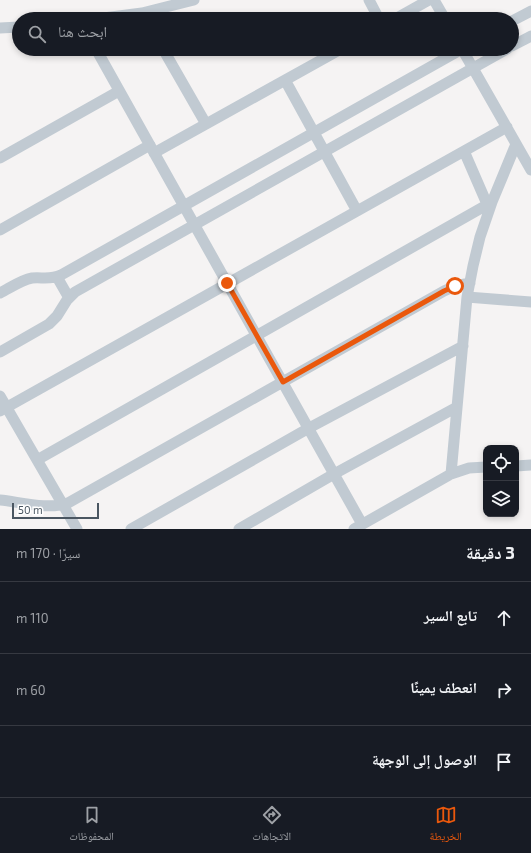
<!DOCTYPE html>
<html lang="ar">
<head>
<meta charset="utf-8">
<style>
	:root { --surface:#171b24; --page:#20242c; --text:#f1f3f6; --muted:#9ea1a6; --line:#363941; --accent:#ea580c }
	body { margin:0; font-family:"Exo 2","Noto Naskh Arabic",sans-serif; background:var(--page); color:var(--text); direction:rtl }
	.controls { position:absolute; right:12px; bottom:12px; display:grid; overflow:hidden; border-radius:8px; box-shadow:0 2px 6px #0003 }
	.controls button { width:36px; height:36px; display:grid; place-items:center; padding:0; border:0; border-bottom:1px solid var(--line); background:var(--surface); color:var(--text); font:20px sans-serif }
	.scale { position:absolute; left:12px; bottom:10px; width:87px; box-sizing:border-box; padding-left:4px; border:2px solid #4a5661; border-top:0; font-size:11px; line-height:14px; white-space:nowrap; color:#4a5661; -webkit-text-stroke:3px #fff; paint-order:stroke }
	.stop { position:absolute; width:12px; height:12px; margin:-9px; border:3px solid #ea580c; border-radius:50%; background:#fff }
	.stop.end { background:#ea580c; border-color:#fff; box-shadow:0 1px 4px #0008 }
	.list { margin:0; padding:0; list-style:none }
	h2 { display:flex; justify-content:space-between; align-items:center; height:52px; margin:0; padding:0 16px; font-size:17px }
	h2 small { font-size:13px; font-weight:400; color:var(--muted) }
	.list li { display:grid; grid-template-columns:26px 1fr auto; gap:12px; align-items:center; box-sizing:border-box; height:72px; padding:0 16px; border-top:1px solid var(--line) }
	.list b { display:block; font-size:15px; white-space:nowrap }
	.list em { font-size:13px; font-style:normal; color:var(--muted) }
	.icon { flex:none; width:22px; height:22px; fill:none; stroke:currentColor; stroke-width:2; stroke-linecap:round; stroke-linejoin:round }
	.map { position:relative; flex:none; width:531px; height:529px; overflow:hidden; direction:ltr }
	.search { position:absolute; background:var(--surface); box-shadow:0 2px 6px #0003; left:12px; right:12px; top:12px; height:44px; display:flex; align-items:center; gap:10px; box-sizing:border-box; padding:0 14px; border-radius:22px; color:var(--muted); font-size:15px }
	.sheet { height:268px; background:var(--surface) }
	nav { display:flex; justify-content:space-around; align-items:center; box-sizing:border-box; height:56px; border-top:1px solid var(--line); background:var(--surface); font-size:11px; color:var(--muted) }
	nav a { display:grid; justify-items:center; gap:2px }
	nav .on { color:var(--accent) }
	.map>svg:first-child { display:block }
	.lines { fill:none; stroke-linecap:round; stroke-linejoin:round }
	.street { stroke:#c1cad2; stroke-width:11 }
	.route { stroke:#ea580c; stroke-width:5 }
</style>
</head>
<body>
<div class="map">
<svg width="531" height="529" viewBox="0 0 531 529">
	<rect width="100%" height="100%" fill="#f5f3f3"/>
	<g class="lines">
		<!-- street -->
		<path class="street" d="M 369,0 L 379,19
			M 434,0 L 445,19
			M 96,19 L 142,13 L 194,0
			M 395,19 L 429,0
			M 512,21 L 531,11
			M 0,28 L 19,27
			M 512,46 L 531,36
			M 96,49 L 362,524
			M 163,49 L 206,124
			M 462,49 L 531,170
			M 285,80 L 357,211
			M 464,151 L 487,204
			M 154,153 L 341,49
			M 0,158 L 119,91
			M 0,230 L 150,145
			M 57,277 L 69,298
			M 0,293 C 10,288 21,280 32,278 C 42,277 51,280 61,275 L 462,49
			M 467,297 L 531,302
			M 0,352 L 49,324 L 57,316 L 67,300 L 75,292 L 507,49
			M 0,396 L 77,529
			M 0,411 L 507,127
			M 37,460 L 492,202
			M 516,466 L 531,465
			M 451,474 L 467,297 L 473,266 L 480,237 L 492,202 L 516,144
			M 0,500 C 20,502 49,510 68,503 L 444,291 L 455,286 L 470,283
			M 131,529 L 309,428 L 463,346
			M 239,529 L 334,474 L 457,407
			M 354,529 L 451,474 L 469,468 L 486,467"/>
	</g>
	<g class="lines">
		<!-- route -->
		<path class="route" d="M 227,283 L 283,382 L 444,291 L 455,286"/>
	</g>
</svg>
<div class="controls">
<button><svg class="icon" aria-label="locate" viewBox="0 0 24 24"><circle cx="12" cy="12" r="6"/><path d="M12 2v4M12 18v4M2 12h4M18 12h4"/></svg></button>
<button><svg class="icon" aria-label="layers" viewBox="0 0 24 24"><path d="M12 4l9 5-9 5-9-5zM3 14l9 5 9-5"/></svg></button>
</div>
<div class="scale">50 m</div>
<div class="stop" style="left:455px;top:286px"></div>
<div class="stop end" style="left:227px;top:283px"></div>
<div class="search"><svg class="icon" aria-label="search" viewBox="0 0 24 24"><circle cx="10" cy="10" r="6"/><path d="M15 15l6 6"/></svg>ابحث هنا</div>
</div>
<section class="sheet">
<h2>3 دقيقة<small>سيرًا · 170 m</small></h2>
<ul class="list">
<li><svg class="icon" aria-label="ahead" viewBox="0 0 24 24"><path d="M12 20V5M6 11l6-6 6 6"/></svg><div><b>تابع السير</b></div><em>110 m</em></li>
<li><svg class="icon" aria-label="right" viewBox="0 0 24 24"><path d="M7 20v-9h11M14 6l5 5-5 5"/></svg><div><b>انعطف يمينًا</b></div><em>60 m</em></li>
<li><svg class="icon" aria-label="arrive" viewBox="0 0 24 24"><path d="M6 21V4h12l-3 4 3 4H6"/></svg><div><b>الوصول إلى الوجهة</b></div></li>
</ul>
</section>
<nav>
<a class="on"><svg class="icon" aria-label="map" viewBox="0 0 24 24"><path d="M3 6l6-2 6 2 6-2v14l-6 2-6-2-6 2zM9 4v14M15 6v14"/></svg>الخريطة</a>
<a><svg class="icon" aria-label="directions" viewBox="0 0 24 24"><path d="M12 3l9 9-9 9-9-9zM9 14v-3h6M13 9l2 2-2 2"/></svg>الاتجاهات</a>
<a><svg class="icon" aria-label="saved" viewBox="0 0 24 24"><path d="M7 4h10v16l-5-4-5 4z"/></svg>المحفوظات</a>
</nav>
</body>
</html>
